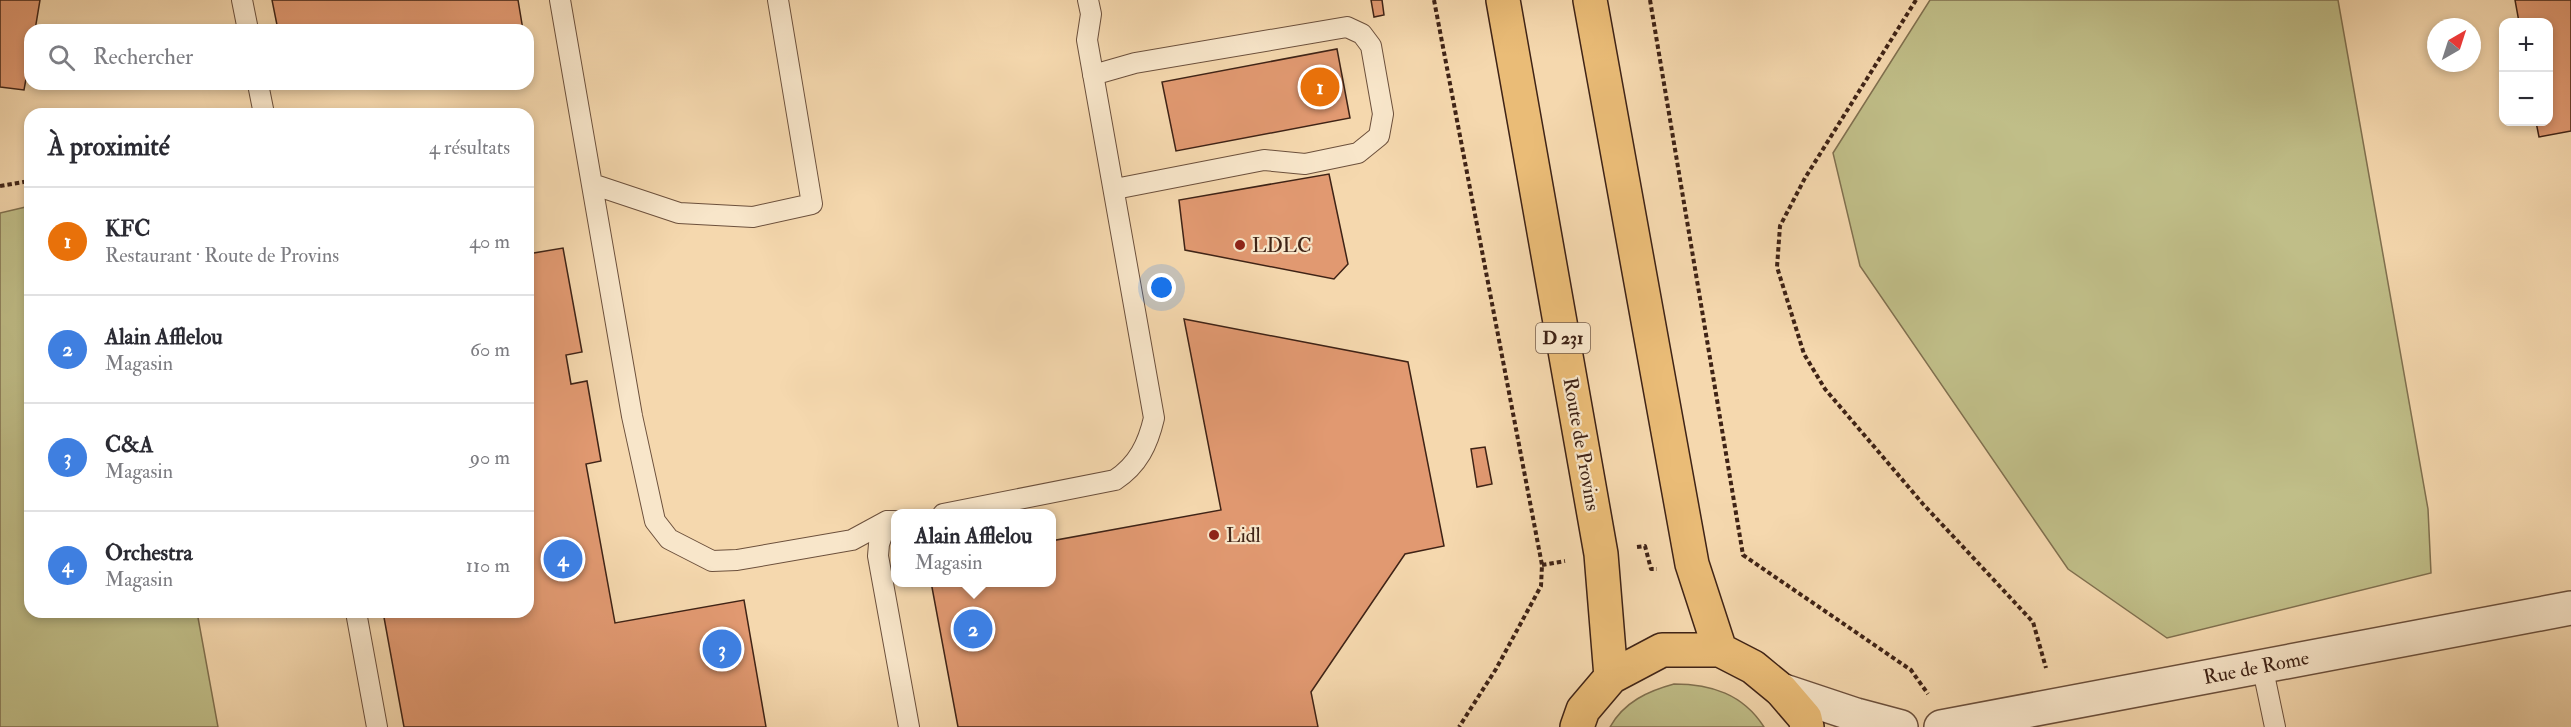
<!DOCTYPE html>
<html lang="fr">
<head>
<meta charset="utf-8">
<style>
	:root { --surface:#fff; --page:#f7f7f7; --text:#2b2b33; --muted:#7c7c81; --line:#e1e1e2; --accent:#8f2418 }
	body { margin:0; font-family:"IM FELL Double Pica",serif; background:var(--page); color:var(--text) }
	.controls { position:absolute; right:18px; top:18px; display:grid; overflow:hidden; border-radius:12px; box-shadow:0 3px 9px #0003 }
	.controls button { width:54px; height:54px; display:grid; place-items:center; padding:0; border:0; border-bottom:2px solid var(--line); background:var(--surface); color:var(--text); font:30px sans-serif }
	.compass { position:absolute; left:2427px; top:18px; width:54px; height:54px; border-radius:50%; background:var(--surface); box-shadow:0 3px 9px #0003; rotate:39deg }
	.you { position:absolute; left:1162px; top:288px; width:21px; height:21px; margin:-15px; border:4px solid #fff; border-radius:50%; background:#1a73e8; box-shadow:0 0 0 9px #1a73e833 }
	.badge { display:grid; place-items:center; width:39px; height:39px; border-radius:50%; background:var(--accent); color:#fff; font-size:20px; font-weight:700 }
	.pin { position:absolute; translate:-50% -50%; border:3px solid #fff; box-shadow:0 2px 6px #0006 }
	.popup { position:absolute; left:891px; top:509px; width:165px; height:78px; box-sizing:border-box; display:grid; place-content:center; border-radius:12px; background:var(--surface); filter:drop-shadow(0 2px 4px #0005); font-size:20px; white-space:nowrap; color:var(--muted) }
	.popup b { font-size:22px; color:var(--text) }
	.popup::after { content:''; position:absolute; left:50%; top:100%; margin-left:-12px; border:12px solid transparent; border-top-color:var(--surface) }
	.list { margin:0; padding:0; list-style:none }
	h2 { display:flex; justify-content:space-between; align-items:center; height:78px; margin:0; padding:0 24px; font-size:26px }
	h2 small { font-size:20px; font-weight:400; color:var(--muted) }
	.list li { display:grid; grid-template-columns:39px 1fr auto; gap:18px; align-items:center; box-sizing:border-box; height:108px; padding:0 24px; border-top:2px solid var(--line) }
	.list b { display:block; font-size:22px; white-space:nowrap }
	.list p { margin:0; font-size:20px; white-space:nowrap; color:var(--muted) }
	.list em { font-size:20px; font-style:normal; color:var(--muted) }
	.icon { flex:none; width:33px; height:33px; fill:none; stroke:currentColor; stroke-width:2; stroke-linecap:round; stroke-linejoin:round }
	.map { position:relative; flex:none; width:2571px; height:727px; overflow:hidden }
	.search { position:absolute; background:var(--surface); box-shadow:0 3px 9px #0003; left:24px; top:24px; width:510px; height:66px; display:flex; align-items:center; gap:15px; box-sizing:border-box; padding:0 21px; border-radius:18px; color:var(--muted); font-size:22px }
	.panel { position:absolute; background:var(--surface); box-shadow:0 3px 9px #0003; left:24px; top:108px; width:510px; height:510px; border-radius:18px }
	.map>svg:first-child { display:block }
	.green { fill:#c0be88; stroke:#80704f; stroke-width:1.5 }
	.building { fill:#e19971; stroke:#3f2316; stroke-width:1.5 }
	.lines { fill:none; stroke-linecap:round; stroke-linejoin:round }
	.lane-casing { stroke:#6c503c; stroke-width:22 }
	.street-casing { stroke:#6c503c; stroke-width:36 }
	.primary-casing { stroke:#3f2316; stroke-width:36 }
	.path { stroke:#3f2316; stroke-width:4; stroke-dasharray:4.5 3; stroke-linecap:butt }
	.lane { stroke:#f8e6ca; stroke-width:20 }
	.street { stroke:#f8e6ca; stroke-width:33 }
	.primary { stroke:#eabc77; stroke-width:33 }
	.poi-dot { fill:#8f2418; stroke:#f8e6ca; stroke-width:2 }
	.labels { text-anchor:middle; stroke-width:4.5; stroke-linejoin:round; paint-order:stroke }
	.shield { fill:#f8e6ca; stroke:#765e4c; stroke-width:1.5 }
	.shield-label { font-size:18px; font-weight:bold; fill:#3f2316 }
	.poi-label { font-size:20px; fill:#3f2316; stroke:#f8e6ca; text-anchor:start }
	.street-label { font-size:20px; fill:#3f2316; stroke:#f8e6ca }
</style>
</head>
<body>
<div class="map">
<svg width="2571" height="727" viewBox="0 0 2571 727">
	<rect width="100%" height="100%" fill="#f5d8ae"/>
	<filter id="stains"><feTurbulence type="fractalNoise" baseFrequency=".00333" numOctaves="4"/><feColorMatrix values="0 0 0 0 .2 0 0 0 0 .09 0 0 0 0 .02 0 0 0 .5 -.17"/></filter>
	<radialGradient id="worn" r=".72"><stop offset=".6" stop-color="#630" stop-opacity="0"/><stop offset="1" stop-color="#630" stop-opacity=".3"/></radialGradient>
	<!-- green -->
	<path class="green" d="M 1930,0 L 2338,0 L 2428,509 L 2431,573 L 2167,638 L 2068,569 L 1860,266 L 1833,153 Z
		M 30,206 L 30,612 L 197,612 L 218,727 L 0,727 L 0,213 Z
		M 1674,684 C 1711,684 1743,694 1764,727 L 1610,727 C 1624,702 1648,691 1674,684 Z"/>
	<!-- building -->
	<path class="building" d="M 0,0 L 40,0 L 35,30 L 30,30 L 30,57 L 24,90 L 0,87 Z
		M 272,0 L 518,0 L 523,30 L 278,30 Z
		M 1371,0 L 1382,0 L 1384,15 L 1374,17 Z
		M 2515,0 L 2571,0 L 2571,131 L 2539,137 L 2536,122 L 2548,122 L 2548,22 L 2519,22 Z
		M 1337,49 L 1350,118 L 1176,151 L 1162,82 Z
		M 1329,174 L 1348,264 L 1334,279 L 1185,250 L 1179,200 Z
		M 563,248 L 582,352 L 566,355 L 571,384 L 587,381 L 601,461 L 586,464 L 615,623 L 744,600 L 766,727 L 404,727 L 383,612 L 528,612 L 528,254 Z
		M 1184,319 L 1408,362 L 1444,546 L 1405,554 L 1311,692 L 1318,727 L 958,727 L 931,582 L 1051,582 L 1051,541 L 1221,510 Z
		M 1485,447 L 1492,484 L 1477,487 L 1471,449 Z"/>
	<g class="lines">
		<defs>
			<path id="lane" d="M 242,0 L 248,30
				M 560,0 L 632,416 L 655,521 L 669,539 L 712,561 L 737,560 L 852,540 L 887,521 L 895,521
				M 1093,75 L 1135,63 L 1347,27 L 1362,34 L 1371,46 L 1383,114 L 1379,136 L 1358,153 L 1305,164 L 1264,160 L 1115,189
				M 258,84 L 264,114
				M 592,184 L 679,213 L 753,217 L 812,204 L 778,0
				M 943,514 L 1115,480 C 1138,465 1148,444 1154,418 L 1087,40 L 1091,14 L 1088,0
				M 887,521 L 879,544 L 878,556 L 909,727
				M 356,612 L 377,727
				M 2262,665 L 2275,727"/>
			<path id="street" d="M 1781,690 L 1856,715 L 1901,727
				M 1941,727 L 2571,608"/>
			<path id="primary" d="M 1503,0 L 1601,554 L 1611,677
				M 1590,0 L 1692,564 L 1720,650
				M 1577,727 L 1583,710 L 1611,677 L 1662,650 L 1720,650 L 1753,667 L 1781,690 L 1805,718 L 1807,727"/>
		</defs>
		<!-- lane casing -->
		<use href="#lane" class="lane-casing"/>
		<!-- street casing -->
		<use href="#street" class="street-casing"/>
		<!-- primary casing -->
		<use href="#primary" class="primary-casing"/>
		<!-- path -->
		<path class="path" d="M 1434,0 L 1542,565 L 1541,586 L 1496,669 L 1459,727
			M 1650,0 L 1743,555 L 1911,670 L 1928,694
			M 1916,0 L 1805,178 L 1780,226 L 1777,267 L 1804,354 L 1825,389 L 1923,504 L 2033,622 L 2046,668
			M 0,186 L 30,181
			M 1637,547 L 1645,546 L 1651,569 L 1657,569
			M 1542,565 L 1565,561"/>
		<!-- lane -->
		<use href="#lane" class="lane"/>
		<!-- street -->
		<use href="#street" class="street"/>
		<!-- primary -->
		<use href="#primary" class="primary"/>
	</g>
	<!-- markers -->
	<g class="poi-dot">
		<circle cx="1240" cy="245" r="6"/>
		<circle cx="1214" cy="535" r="6"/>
	</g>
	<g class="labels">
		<!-- shield labels -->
		<rect class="shield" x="1536" y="323" width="54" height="30" rx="4.5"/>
		<g class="shield-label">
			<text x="1563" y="344">D 231</text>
		</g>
		<!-- poi labels -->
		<g class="poi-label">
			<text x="1252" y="252">LDLC</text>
			<text x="1226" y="542">Lidl</text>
		</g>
		<!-- street labels -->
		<g class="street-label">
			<text transform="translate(1582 444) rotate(80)" y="7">Route de Provins</text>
			<text transform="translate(2256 667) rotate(-11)" y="7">Rue de Rome</text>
		</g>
	</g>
	<rect width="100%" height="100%" filter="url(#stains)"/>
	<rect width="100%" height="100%" fill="url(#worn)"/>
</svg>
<div class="controls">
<button>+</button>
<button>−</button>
</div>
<svg class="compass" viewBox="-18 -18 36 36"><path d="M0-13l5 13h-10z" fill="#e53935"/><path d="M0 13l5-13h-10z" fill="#7c7c81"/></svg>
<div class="you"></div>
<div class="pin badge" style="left:1320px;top:87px;background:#e8710a">1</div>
<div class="pin badge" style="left:973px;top:629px;background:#3f7fe0">2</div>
<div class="popup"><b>Alain Afflelou</b>Magasin</div>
<div class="pin badge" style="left:722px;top:649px;background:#3f7fe0">3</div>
<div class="pin badge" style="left:563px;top:559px;background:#3f7fe0">4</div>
<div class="search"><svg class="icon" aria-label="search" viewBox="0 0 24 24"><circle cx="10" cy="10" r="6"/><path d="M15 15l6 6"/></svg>Rechercher</div>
<section class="panel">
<h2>À proximité<small>4 résultats</small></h2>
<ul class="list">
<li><span class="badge" style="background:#e8710a">1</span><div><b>KFC</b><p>Restaurant · Route de Provins</p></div><em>40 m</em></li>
<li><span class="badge" style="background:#3f7fe0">2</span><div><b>Alain Afflelou</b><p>Magasin</p></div><em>60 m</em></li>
<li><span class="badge" style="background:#3f7fe0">3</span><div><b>C&amp;A</b><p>Magasin</p></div><em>90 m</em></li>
<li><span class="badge" style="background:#3f7fe0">4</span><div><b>Orchestra</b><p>Magasin</p></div><em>110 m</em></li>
</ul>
</section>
</div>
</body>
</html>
